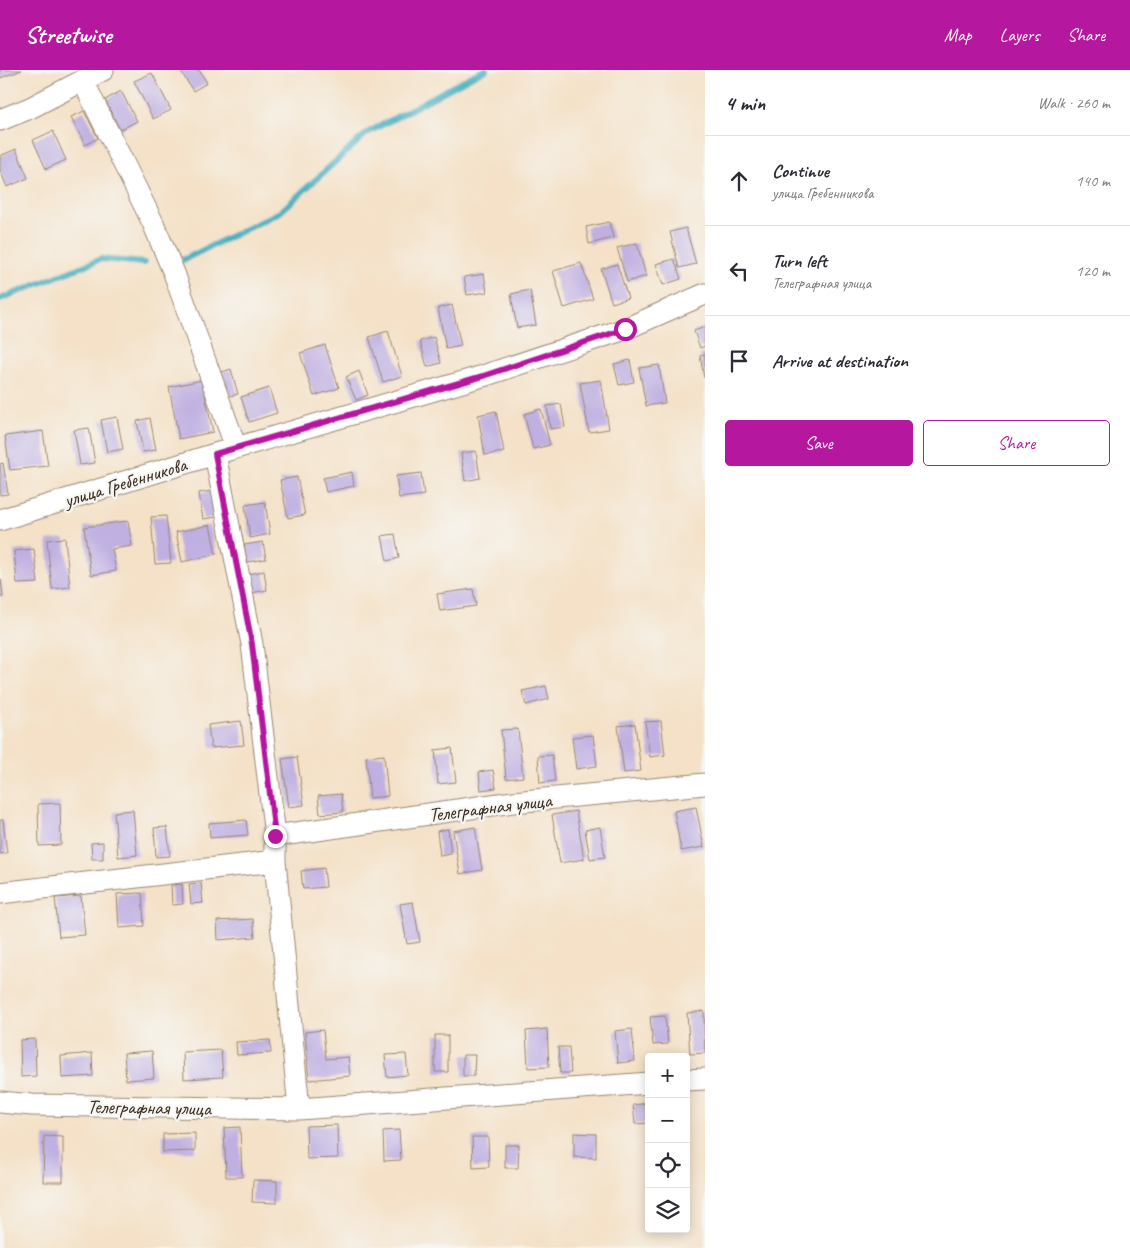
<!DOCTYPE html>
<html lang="en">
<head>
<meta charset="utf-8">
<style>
	:root { --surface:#fff; --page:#f7f7f7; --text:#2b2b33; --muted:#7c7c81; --line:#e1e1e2; --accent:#b5179e }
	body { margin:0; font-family:Caveat,sans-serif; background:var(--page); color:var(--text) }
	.controls { position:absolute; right:15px; bottom:15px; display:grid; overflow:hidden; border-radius:5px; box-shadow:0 2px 12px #0003 }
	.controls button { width:45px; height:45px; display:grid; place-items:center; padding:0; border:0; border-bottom:1px solid var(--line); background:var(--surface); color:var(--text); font:25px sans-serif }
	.stop { position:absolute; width:15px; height:15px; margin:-11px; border:4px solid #b5179e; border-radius:50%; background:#fff }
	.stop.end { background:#b5179e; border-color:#fff; box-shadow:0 1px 5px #0008 }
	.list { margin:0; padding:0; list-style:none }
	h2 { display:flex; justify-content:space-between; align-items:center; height:65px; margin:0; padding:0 20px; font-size:21px }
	h2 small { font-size:16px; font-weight:400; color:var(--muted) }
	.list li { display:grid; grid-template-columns:32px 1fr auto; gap:15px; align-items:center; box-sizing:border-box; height:90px; padding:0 20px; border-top:1px solid var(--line) }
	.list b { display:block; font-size:19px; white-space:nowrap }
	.list p { margin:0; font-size:16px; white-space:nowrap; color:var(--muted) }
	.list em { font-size:16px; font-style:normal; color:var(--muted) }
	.actions { display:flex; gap:10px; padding:15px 20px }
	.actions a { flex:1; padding:11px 0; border:1px solid var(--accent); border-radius:5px; text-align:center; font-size:18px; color:var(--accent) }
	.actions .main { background:var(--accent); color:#fff }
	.icon { flex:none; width:28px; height:28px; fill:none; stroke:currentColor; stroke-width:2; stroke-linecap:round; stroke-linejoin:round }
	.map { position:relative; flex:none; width:705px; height:1178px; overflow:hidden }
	header { display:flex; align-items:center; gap:30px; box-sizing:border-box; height:70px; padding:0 25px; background:var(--accent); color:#fff }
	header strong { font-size:24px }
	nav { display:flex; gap:28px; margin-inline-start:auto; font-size:18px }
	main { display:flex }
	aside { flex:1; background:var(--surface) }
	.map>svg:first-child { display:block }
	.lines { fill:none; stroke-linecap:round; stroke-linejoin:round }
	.stream { stroke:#3facbe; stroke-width:6 }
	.building { fill:#bfb0e1 }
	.minor-casing { stroke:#988672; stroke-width:23 }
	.minor { stroke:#fff; stroke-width:21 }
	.route { stroke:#b5179e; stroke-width:6 }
	.labels { text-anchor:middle; stroke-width:4.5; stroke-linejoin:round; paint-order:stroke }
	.street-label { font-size:20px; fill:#3b2a1e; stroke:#f6f6f2 }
</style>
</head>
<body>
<header>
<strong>Streetwise</strong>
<nav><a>Map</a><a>Layers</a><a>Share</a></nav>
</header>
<main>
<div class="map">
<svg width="705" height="1178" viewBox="0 0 705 1178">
	<rect width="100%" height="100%" fill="#f6f6f2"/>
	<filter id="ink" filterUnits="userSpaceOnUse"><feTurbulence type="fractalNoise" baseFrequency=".02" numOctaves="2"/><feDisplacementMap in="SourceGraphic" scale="10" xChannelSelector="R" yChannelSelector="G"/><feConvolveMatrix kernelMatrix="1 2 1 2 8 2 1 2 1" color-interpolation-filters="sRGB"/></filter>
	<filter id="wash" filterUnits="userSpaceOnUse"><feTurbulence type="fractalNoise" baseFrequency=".0096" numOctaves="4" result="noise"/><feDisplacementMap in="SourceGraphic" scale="20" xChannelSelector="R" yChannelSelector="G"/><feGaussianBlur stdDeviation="1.12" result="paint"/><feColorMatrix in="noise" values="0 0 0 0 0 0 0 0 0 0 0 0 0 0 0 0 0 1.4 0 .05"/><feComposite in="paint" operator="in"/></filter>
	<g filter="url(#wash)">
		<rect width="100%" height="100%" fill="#f4e1c7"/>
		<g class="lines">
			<!-- stream -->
			<path class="stream" d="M 183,190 L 280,142 L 367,63 L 476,4 L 486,0
				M 0,229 L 101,189 L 144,193"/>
		</g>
		<g id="blocks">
			<!-- building -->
			<path class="building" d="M 0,0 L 22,0 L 0,8 Z
				M 180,0 L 199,0 L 207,13 L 193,21 Z
				M 152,3 L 171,40 L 153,49 L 134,11 Z
				M 121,21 L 137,51 L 120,60 L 105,30 Z
				M 84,41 L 98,68 L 85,75 L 71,47 Z
				M 53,61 L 66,90 L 46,99 L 33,70 Z
				M 16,79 L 28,108 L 7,117 L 0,100 L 0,86 Z
				M 609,152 L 613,168 L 589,174 L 586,157 Z
				M 686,158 L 696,194 L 679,198 L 670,162 Z
				M 637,173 L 646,206 L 627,212 L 617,178 Z
				M 674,189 L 681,209 L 663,215 L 656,194 Z
				M 581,193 L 593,229 L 564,238 L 553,201 Z
				M 617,194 L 628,228 L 612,233 L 601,199 Z
				M 484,204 L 487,222 L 467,225 L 464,207 Z
				M 530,220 L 536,255 L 517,258 L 511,224 Z
				M 452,235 L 461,276 L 446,279 L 438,238 Z
				M 705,257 L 705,276 L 700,278 L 694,261 Z
				M 388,261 L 402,306 L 383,312 L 369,267 Z
				M 434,267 L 441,293 L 427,297 L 420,271 Z
				M 325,275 L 339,318 L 314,326 L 300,283 Z
				M 705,284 L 705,308 L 704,308 L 700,285 Z
				M 630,290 L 634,312 L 619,315 L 614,294 Z
				M 659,295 L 665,333 L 646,336 L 639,298 Z
				M 231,299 L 238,324 L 226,327 L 219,303 Z
				M 359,301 L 368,325 L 356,330 L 346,307 Z
				M 202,310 L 213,362 L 179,369 L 169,317 Z
				M 601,310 L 609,359 L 589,362 L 580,313 Z
				M 269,318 L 277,343 L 249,352 L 241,327 Z
				M 561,334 L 565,357 L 550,359 L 547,336 Z
				M 541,339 L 550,375 L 533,379 L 524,344 Z
				M 496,341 L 504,382 L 485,385 L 478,345 Z
				M 117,347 L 123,379 L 107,382 L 101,350 Z
				M 150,348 L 156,380 L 143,382 L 137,351 Z
				M 89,358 L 95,393 L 80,395 L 74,360 Z
				M 43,361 L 48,396 L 10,400 L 5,366 Z
				M 476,381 L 480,408 L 465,411 L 461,383 Z
				M 3,393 L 8,424 L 0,425 L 0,394 Z
				M 352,402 L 354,416 L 326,422 L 323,408 Z
				M 421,403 L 424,425 L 399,428 L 396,406 Z
				M 297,407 L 305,445 L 288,448 L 280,410 Z
				M 212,421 L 217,447 L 203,449 L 199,423 Z
				M 265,432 L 270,464 L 250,468 L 245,435 Z
				M 166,446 L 171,493 L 155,494 L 151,447 Z
				M 128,451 L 132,476 L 112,479 L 116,501 L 91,505 L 84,457 Z
				M 210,455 L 216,484 L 182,492 L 176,462 Z
				M 395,464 L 399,488 L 387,491 L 382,466 Z
				M 65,468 L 70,517 L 52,519 L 47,470 Z
				M 263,472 L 266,489 L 247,492 L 244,475 Z
				M 34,479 L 38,513 L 17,514 L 14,481 Z
				M 264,501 L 267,520 L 251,523 L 248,504 Z
				M 1,509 L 3,527 L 0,527 L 0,510 Z
				M 473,519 L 476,536 L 440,541 L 437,524 Z
				M 546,616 L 549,629 L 526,635 L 522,621 Z
				M 241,651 L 244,675 L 211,678 L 208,655 Z
				M 661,651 L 665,685 L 650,687 L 645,652 Z
				M 635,654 L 641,701 L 624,703 L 618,656 Z
				M 518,659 L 523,707 L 506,709 L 501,660 Z
				M 593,665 L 597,696 L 576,699 L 572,667 Z
				M 452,678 L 456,712 L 438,714 L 435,680 Z
				M 384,685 L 388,726 L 370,728 L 366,687 Z
				M 552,685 L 555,711 L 540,713 L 538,686 Z
				M 297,687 L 304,735 L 289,737 L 282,689 Z
				M 493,700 L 496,718 L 481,720 L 479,702 Z
				M 341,724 L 343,742 L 320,744 L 318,726 Z
				M 60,733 L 61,775 L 39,776 L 38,734 Z
				M 696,737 L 704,777 L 681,781 L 674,741 Z
				M 133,740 L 137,785 L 118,787 L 114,742 Z
				M 576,741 L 584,789 L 560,793 L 552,745 Z
				M 0,750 L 3,750 L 7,783 L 0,784 Z
				M 246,750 L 248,765 L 210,768 L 209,753 Z
				M 167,757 L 170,786 L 156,787 L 154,758 Z
				M 475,757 L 482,800 L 460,804 L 453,761 Z
				M 600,757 L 605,787 L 590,789 L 585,760 Z
				M 448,759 L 451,784 L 440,786 L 437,761 Z
				M 103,772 L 103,789 L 92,789 L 91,773 Z
				M 324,798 L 326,817 L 303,819 L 301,801 Z
				M 201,813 L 203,833 L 191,834 L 189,814 Z
				M 182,814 L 183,834 L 172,835 L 171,815 Z
				M 142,823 L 144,856 L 119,858 L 117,824 Z
				M 81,826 L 85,865 L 59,867 L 55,828 Z
				M 413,832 L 420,872 L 407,874 L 400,834 Z
				M 253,849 L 255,867 L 218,870 L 217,851 Z
				M 704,941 L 705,983 L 690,984 L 687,943 Z
				M 665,946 L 668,974 L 653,975 L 650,947 Z
				M 547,959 L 549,997 L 528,998 L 526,961 Z
				M 632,959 L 635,991 L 618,993 L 615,961 Z
				M 323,960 L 326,989 L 348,987 L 350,1006 L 309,1010 L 305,962 Z
				M 435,965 L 448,965 L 448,1002 L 435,1002 Z
				M 35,969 L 36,1006 L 21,1007 L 20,970 Z
				M 270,970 L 271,983 L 237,985 L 236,972 Z
				M 558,977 L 569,977 L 571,1003 L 560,1003 Z
				M 221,980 L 223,1007 L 184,1009 L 183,982 Z
				M 152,981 L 154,1008 L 126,1010 L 124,983 Z
				M 92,983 L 93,1006 L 62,1008 L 61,986 Z
				M 406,984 L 408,1005 L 387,1007 L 385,985 Z
				M 463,985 L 475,985 L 474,1006 L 463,1006 Z
				M 648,1033 L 649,1053 L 635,1054 L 633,1035 Z
				M 337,1055 L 338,1088 L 307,1089 L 306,1056 Z
				M 240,1057 L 242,1107 L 226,1107 L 224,1058 Z
				M 399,1060 L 401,1090 L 384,1091 L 383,1061 Z
				M 195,1063 L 195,1081 L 163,1082 L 163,1064 Z
				M 574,1063 L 596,1064 L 596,1088 L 574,1087 Z
				M 44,1066 L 63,1067 L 63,1112 L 43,1112 Z
				M 472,1067 L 488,1067 L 489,1097 L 473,1098 Z
				M 505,1075 L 519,1075 L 518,1098 L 505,1098 Z
				M 253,1110 L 277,1111 L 277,1133 L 252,1132 Z"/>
		</g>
	</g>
	<g filter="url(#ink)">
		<use href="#blocks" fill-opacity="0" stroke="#988672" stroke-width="1"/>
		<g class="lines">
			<defs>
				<path id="minor" d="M 83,11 L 153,153 L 174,203 L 236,378
					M 0,50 L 30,38 L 103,0
					M 215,384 L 252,574 L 275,766 L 275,791 L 299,1039
					M 0,450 L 215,384 L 483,306 L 625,259 L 705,224
					M 275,766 L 513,732 L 705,714
					M 0,823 L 275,791
					M 686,1010 L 705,1009
					M 0,1032 L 32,1035 L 299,1039 L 649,1013"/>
			</defs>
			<!-- minor casing -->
			<use href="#minor" class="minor-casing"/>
			<!-- minor -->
			<use href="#minor" class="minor"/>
		</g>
	</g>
	<g class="lines" filter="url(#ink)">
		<!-- route -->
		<path class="route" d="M 275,766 L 252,574 L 215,384 L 483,306 L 625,259"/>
	</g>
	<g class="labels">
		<!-- street labels -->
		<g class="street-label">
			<text transform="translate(125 412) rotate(-17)" y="7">улица Гребенникова</text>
			<text transform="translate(490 737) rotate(-7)" y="7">Телеграфная улица</text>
			<text transform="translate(149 1037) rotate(1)" y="7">Телеграфная улица</text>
		</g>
	</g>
</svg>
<div class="controls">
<button>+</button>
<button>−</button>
<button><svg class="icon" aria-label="locate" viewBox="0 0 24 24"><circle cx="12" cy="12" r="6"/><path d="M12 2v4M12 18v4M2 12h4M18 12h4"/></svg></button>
<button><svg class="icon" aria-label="layers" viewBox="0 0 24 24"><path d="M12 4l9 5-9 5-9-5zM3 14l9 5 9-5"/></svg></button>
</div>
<div class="stop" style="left:625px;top:259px"></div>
<div class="stop end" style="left:275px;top:766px"></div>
</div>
<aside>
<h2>4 min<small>Walk · 260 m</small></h2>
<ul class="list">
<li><svg class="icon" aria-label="ahead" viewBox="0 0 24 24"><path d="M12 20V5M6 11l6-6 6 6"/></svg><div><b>Continue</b><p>улица Гребенникова</p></div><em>140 m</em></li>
<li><svg class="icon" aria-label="left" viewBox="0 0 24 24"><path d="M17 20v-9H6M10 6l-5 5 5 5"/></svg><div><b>Turn left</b><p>Телеграфная улица</p></div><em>120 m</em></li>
<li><svg class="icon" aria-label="arrive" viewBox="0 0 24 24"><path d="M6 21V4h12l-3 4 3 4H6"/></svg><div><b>Arrive at destination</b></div></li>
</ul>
<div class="actions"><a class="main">Save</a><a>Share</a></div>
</aside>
</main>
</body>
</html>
